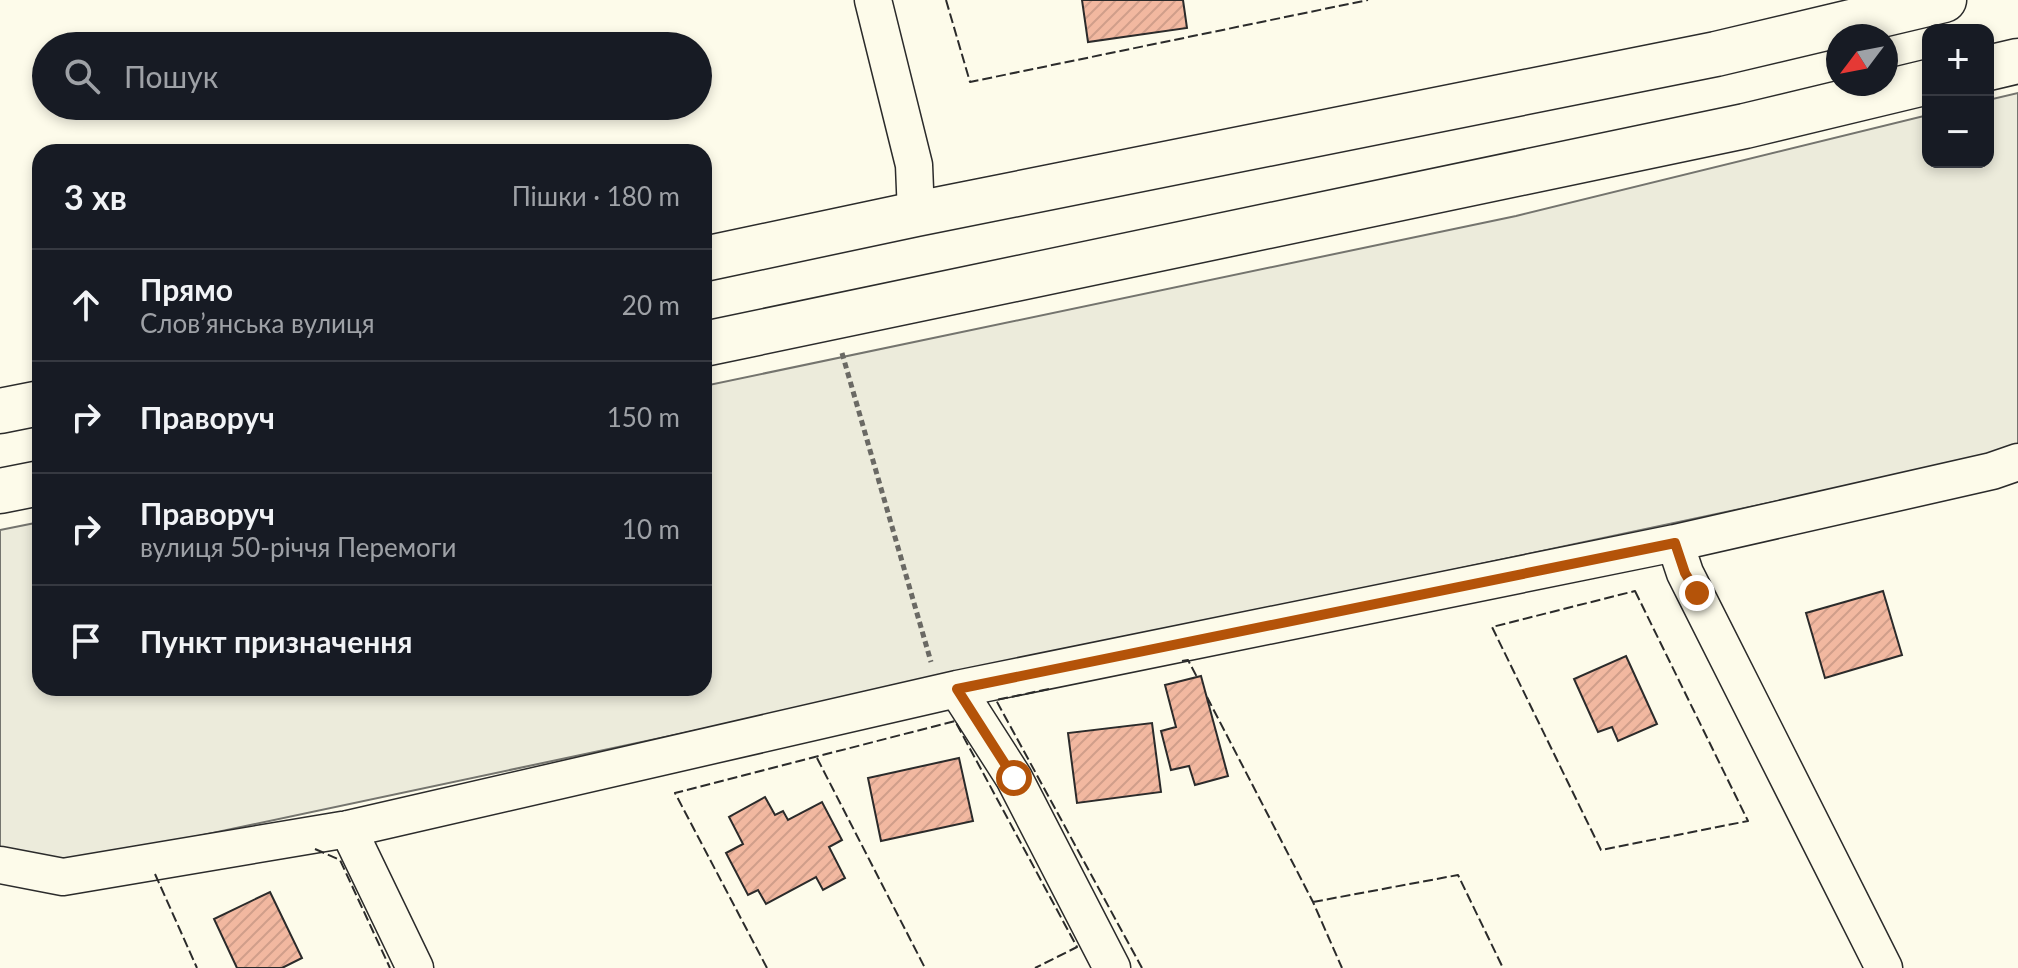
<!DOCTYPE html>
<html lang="uk">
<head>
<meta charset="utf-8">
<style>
	:root { --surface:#171b24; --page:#242831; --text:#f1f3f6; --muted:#9ea1a6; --line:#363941 }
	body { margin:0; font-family:Lato,sans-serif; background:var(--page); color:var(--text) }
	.controls { position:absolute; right:24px; top:24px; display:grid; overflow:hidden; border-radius:16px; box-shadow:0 4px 12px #0003 }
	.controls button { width:72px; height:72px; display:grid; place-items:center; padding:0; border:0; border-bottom:2px solid var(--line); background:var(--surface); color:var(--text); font:40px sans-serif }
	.compass { position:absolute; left:1826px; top:24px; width:72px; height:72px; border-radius:50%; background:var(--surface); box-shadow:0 4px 12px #0003; rotate:238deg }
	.stop { position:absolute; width:24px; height:24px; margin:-18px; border:6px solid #b45309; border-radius:50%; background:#fff }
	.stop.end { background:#b45309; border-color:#fff; box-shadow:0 2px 8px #0008 }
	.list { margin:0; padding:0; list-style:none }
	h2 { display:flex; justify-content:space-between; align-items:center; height:104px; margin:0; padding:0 32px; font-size:34px }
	h2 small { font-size:26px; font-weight:400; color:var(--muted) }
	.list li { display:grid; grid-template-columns:52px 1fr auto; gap:24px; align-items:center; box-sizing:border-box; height:112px; padding:0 32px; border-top:2px solid var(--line) }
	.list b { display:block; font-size:30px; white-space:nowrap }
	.list p { margin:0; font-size:26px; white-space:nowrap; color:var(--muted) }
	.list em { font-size:26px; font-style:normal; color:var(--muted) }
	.icon { flex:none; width:44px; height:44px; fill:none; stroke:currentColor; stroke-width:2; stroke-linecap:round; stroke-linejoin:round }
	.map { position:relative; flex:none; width:2018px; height:968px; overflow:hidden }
	.search { position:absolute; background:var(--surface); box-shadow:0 4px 12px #0003; left:32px; top:32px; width:680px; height:88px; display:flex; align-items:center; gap:20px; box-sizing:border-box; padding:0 28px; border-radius:44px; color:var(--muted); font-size:30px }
	.panel { position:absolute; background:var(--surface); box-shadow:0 4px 12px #0003; left:32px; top:144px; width:680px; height:552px; border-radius:24px }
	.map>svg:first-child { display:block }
	.grass { fill:#ecebdb; stroke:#74746e; stroke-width:2 }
	.building { fill:url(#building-hatch); stroke:#2b2b2b; stroke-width:2 }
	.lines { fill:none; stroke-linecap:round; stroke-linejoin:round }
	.minor-casing { stroke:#2b2b2b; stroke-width:39 }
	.major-casing { stroke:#2b2b2b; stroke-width:47 }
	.path { stroke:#6a6964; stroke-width:5; stroke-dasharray:6 4; stroke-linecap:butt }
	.minor { stroke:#fdfbea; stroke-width:36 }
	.major { stroke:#fdfbea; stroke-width:44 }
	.fence { stroke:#2b2b2b; stroke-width:2; stroke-dasharray:10 4; stroke-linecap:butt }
	.route { stroke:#b45309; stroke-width:10 }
</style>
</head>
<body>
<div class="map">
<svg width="2018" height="968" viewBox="0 0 2018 968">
	<defs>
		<pattern id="building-hatch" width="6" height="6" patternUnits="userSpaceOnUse" patternTransform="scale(2)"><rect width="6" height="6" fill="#f2b8a0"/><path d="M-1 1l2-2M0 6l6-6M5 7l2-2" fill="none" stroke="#d09e8a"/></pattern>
	</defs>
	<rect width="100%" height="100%" fill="#fdfbea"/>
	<!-- grass -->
	<path class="grass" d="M 2018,93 L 2018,445 L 1985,457 L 62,865 L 0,851 L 0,530 L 40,522 L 40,688 L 704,688 L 704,386 L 1516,216 L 1928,115 L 1928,162 L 1988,162 L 1988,100 Z"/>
	<!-- building -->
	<path class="building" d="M 1082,0 L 1183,0 L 1187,28 L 1088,42 Z
		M 1883,591 L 1902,655 L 1825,678 L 1806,613 Z
		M 1626,656 L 1657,724 L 1618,741 L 1612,727 L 1598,732 L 1574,679 Z
		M 1201,676 L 1228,776 L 1195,785 L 1189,766 L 1171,770 L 1161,731 L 1176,727 L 1165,685 Z
		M 1152,723 L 1161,792 L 1077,803 L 1068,733 Z
		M 959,758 L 973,821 L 881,841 L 868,778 Z
		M 765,797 L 775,815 L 783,811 L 788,820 L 822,802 L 842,840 L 829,847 L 845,878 L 823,890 L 816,877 L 766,904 L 758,890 L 748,895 L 726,853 L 743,844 L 729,817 Z
		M 270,892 L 302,958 L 282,968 L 237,968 L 214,919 Z"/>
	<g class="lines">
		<defs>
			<path id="minor" d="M 873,0 L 914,165 L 916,214
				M 1675,543 L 1685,573 L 1884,968
				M 957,689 L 1014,778 L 1112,968
				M 348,829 L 415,968
				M 0,865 L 63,877 L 348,829 L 957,689 L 1675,543 L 1992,471 L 2018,462"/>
			<path id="major" d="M 1988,68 L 2018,61
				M 704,259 L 916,214 L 1716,54 L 1944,0
				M 704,344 L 1745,126 L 1928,82
				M 0,411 L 40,403
				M 0,491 L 40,483"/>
		</defs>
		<!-- minor casing -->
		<use href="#minor" class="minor-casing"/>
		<!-- major casing -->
		<use href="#major" class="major-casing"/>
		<!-- path -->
		<path class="path" d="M 842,353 L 931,662"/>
		<!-- minor -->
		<use href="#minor" class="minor"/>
		<!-- major -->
		<use href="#major" class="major"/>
		<!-- fence -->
		<path class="fence" d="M 946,0 L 970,82 L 1368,0
			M 1635,591 L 1748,821 L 1601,850 L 1492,627 Z
			M 1182,661 L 1188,660 L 1198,679
			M 1049,689 L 996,700 L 1142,968
			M 1207,697 L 1313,902 L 1342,968
			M 817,758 L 925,968
			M 315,849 L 340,860 L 390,968
			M 155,874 L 197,968
			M 1313,902 L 1458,875 L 1503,968
			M 767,968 L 675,793 L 955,721 L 1077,947 L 1035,968"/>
	</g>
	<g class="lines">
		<!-- route -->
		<path class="route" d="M 1014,778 L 957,689 L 1675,543 L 1685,573 L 1697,593"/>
	</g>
</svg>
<div class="controls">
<button>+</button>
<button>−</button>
</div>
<svg class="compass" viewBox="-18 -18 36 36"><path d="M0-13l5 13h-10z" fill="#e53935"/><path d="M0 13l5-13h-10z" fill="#9ea1a6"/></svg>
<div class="stop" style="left:1014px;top:778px"></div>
<div class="stop end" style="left:1697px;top:593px"></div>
<div class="search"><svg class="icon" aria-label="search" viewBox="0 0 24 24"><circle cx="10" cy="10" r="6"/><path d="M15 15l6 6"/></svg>Пошук</div>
<section class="panel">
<h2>3 хв<small>Пішки · 180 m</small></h2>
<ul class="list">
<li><svg class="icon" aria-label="ahead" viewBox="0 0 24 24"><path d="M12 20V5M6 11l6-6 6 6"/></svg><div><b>Прямо</b><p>Словʼянська вулиця</p></div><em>20 m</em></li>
<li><svg class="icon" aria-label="right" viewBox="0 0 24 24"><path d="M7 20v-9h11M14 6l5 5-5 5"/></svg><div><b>Праворуч</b></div><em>150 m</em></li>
<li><svg class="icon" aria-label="right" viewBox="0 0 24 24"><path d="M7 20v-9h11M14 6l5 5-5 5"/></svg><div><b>Праворуч</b><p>вулиця 50-річчя Перемоги</p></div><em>10 m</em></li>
<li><svg class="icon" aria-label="arrive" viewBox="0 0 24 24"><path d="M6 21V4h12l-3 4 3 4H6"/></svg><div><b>Пункт призначення</b></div></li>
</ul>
</section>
</div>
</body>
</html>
